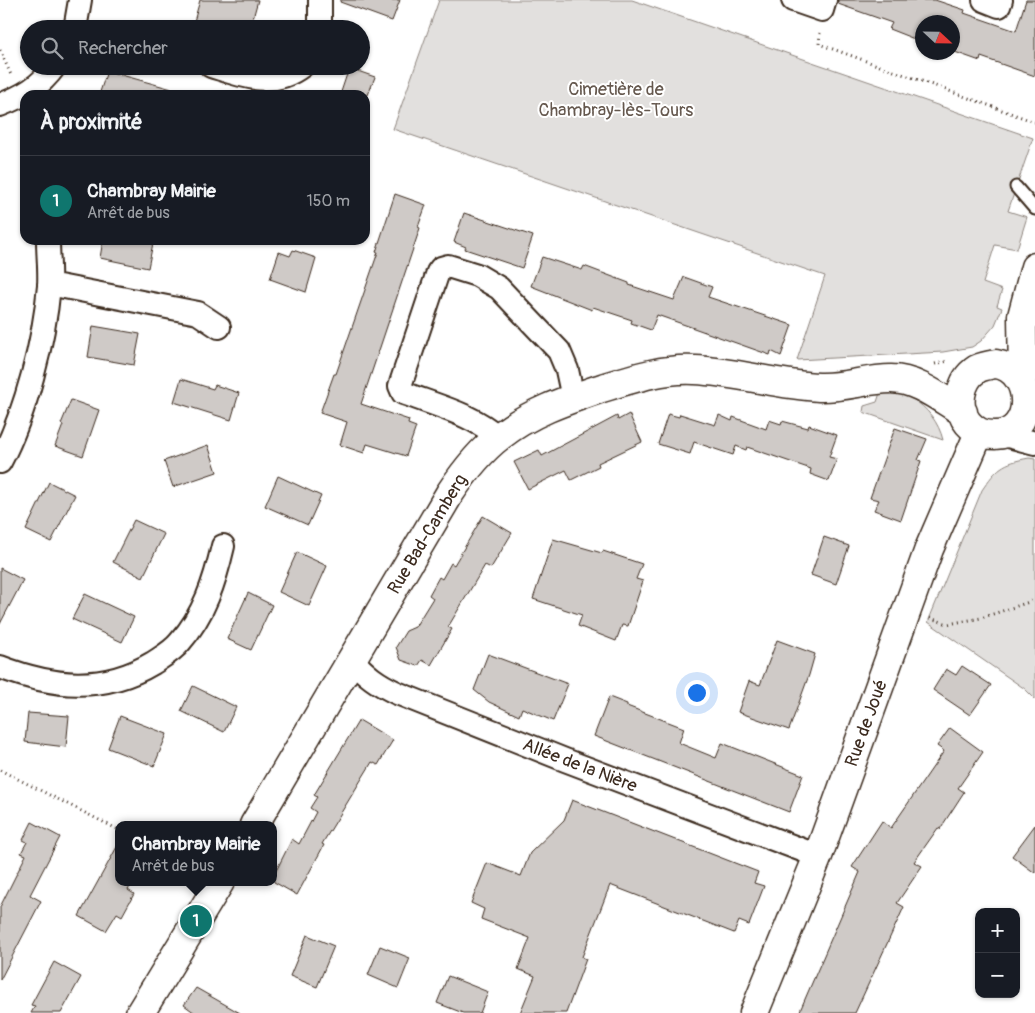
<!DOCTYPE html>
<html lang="fr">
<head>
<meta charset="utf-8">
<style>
	:root { --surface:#171b24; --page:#20242c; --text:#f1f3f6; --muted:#9ea1a6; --line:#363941; --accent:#0f766e }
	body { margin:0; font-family:Pangolin,sans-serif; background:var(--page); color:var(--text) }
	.controls { position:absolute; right:15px; bottom:15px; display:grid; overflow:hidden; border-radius:10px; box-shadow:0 1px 4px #0004 }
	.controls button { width:45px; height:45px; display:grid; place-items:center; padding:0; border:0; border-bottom:1px solid var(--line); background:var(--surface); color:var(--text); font:25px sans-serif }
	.compass { position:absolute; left:915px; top:15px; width:45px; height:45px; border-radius:50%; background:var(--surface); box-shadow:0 1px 4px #0004; rotate:112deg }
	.you { position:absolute; left:696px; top:692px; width:18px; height:18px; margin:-12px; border:4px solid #fff; border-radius:50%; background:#1a73e8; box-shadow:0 0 0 8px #1a73e833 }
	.badge { display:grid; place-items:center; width:32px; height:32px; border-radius:50%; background:var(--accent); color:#fff; font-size:16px; font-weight:700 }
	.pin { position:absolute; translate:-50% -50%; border:2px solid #fff; box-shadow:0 1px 5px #0006 }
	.popup { position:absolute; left:115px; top:821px; width:162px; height:65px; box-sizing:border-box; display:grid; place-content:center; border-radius:10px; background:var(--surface); filter:drop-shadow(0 1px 4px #0005); font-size:16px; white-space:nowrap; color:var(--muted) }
	.popup b { font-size:19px; color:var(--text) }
	.popup::after { content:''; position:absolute; left:50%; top:100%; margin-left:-10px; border:10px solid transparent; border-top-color:var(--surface) }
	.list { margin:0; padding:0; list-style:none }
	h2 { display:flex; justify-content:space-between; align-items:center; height:65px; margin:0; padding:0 20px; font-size:21px }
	h2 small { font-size:16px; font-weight:400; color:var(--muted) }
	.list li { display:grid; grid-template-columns:32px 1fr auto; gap:15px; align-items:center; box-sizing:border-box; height:90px; padding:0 20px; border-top:1px solid var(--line) }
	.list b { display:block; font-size:19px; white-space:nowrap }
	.list p { margin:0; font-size:16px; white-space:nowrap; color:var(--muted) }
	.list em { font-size:16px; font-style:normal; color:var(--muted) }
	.icon { flex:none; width:28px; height:28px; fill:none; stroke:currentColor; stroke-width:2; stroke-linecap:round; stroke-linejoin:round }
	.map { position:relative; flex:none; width:1035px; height:1013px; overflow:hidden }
	.search { position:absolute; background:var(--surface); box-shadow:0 1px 4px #0004; left:20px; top:20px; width:350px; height:55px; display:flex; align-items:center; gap:12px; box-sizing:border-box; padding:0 18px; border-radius:28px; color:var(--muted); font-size:19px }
	.panel { position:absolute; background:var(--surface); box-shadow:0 1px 4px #0004; left:20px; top:90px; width:350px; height:155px; border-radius:15px }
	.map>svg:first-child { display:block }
	.green { fill:#e2e0de; stroke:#8e857e }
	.building { fill:#cfcac7; stroke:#3b2a1e }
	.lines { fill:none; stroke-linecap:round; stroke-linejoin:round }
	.lane-casing { stroke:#3b2a1e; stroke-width:15 }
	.street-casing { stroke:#3b2a1e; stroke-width:26 }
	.secondary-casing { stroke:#3b2a1e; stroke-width:31 }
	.path { stroke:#3b2a1e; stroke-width:3; stroke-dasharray:1 4; stroke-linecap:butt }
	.lane { stroke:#fff; stroke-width:11 }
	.street { stroke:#fff; stroke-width:22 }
	.secondary { stroke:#fff; stroke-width:28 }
	.labels { text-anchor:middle; stroke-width:4; stroke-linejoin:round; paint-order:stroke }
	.park-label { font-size:18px; fill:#65584e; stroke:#fff }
	.street-label { font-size:18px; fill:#3b2a1e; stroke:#fff }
</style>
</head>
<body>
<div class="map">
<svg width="1035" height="1013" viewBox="0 0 1035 1013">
	<rect width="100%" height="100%" fill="#fff"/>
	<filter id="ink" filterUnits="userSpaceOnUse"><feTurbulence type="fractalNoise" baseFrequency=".02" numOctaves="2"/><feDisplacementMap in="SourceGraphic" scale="10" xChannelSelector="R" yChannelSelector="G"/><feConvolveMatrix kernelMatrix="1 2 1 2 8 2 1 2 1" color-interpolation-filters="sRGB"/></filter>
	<g filter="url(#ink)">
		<!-- green -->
		<path class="green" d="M 439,0 L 632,0 L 1033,138 L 1008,211 L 1027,217 L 1017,249 L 995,245 L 983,283 L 1002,290 L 997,306 L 1002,308 L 995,325 L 981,341 L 972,347 L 943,352 L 797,360 L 825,276 L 393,129 Z
			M 880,393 C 889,394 904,393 911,398 C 927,407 939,423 943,440 L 863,412 L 864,406 L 877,402 Z
			M 1029,458 L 1035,459 L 1035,699 L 1025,689 L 928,622 L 982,490 C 997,468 1002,463 1029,458 Z"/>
		<!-- building -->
		<path class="building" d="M 200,0 L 258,0 L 250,29 L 205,29 L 193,25 Z
			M 341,0 L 400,0 L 392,21 L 340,2 Z
			M 838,0 L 935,0 L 965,10 L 964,13 L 1016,31 L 1026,0 L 1035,0 L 1035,76 L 981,57 L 980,61 L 952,51 L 952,22 L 922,22 L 922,42 L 889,29 L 892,23 L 838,4 Z
			M 349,68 L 375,77 L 368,95 L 340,95 Z
			M 107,71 L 172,89 L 171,95 L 99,95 Z
			M 395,194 L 426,205 L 418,227 L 420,228 L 361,404 L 409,420 L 408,424 L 416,427 L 406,456 L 367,444 L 364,453 L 340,445 L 347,422 L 320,413 L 334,374 L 336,374 L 378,252 L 376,252 Z
			M 464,213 L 533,236 L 522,268 L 465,249 L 466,247 L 454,242 Z
			M 103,240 L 137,240 L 153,243 L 148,268 L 100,258 Z
			M 293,250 L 316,258 L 306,292 L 270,279 L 279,252 L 290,256 Z
			M 542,257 L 582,270 L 584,266 L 629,283 L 629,285 L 674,300 L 684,277 L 712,287 L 708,297 L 792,325 L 781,356 L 771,351 L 770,355 L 657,315 L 651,330 L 631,323 L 632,320 L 593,307 L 592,310 L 531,286 Z
			M 93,326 L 140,334 L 134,365 L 88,357 Z
			M 181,379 L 213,389 L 215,385 L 239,393 L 231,420 L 174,402 Z
			M 71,400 L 99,410 L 83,456 L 55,446 L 63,425 L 61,424 Z
			M 629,414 L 642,442 L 598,463 L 599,466 L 571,480 L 566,470 L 528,489 L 514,462 L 539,450 L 542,456 L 617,416 L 618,420 Z
			M 668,414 L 679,417 L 680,414 L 715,425 L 719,415 L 732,421 L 733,417 L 766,429 L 769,420 L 781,424 L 782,421 L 808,428 L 809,425 L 837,435 L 829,457 L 837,459 L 829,481 L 810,474 L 811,469 L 747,447 L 746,450 L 736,446 L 733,455 L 694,442 L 690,454 L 658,444 Z
			M 895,428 L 927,439 L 918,460 L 921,461 L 901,520 L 874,510 L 879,500 L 870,498 Z
			M 208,445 L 217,472 L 173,487 L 164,461 Z
			M 278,476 L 321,496 L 308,525 L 265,506 Z
			M 49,482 L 75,495 L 51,542 L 26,530 Z
			M 483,516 L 512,533 L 491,568 L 485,565 L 448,627 L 452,629 L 431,665 L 422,660 L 418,666 L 401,660 L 396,647 L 406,631 L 415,627 L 433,598 L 429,595 L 439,577 L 442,579 L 451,563 L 454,565 Z
			M 134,520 L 164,534 L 143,577 L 113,562 Z
			M 824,537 L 849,546 L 836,584 L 811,575 Z
			M 553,539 L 602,553 L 603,551 L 642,564 L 636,579 L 643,581 L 628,626 L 622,625 L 616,641 L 578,626 L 582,615 L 533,599 Z
			M 297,552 L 327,566 L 309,606 L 279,592 Z
			M 0,568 L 23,580 L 0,624 Z
			M 248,593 L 272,605 L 251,650 L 227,639 Z
			M 85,594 L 134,617 L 122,642 L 72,619 Z
			M 777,640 L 815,654 L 809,675 L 789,730 L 738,712 L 749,681 L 760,685 Z
			M 488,654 L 568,684 L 553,721 L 522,708 L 519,716 L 489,702 L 474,690 Z
			M 962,666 L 991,685 L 970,715 L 933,690 L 946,669 L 956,675 Z
			M 193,686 L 236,707 L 224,732 L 181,711 Z
			M 609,697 L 627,704 L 627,706 L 684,728 L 679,743 L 716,758 L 722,743 L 803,775 L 789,812 L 594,736 Z
			M 28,713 L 69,716 L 66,747 L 25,742 Z
			M 120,716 L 167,734 L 154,766 L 108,748 Z
			M 359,720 L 393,740 L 378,765 L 372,762 L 322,844 L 324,845 L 297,895 L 274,882 L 274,875 L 292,839 L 299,844 L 316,812 L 310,808 L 317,797 L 314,795 Z
			M 950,728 L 983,752 L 958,788 L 964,792 L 940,829 L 938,828 L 914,862 L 922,866 L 897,903 L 904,907 L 855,1013 L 799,1013 L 860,872 L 852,867 L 882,821 L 891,828 L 944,751 L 937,746 Z
			M 572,800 L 758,872 L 754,883 L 764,886 L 749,925 L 739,921 L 734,933 L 610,885 L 582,957 L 586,959 L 566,1013 L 520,1013 L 535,976 L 518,969 L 530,938 L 481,919 L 484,909 L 471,903 L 487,863 L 521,876 L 530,853 L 564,820 Z
			M 32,822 L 60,837 L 30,895 L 41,901 L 0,980 L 0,907 L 26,855 L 21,853 L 27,842 L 23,840 Z
			M 1035,825 L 1035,873 L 1012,856 Z
			M 118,845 L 118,882 L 133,882 L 128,890 L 134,894 L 122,916 L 117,913 L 106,931 L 79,916 Z
			M 307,935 L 334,946 L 317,987 L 290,976 Z
			M 380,946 L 410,958 L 398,988 L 368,975 Z
			M 54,962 L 81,977 L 61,1013 L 31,1013 L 35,1006 L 31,1005 Z
			M 448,976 L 488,992 L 480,1013 L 463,1013 L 437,1003 Z
			M 196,988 L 240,1013 L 195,1013 L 184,1005 Z"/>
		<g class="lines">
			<defs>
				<path id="lane" d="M 1016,187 L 1035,209"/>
				<path id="street" d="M 320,0 L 320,29
					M 793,0 L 822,10 L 825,0
					M 984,0 L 999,6 L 1001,0
					M 75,29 L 80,0
					M 211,66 C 243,76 272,89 302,66
					M 0,105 C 23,96 40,87 55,66
					M 49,284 L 198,313 L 219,327
					M 1004,435 L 1035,443
					M 498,437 C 473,415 440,407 409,395 L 403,393 L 400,386 L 438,272 L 441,268 L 448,266 L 477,275 L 499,288 L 559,351 L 567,370 L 573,398
					M 0,462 C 26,412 44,342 49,286 C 50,271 48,255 48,240
					M 352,659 C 365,675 378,684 397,693 L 565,760 L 818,856
					M 0,667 C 52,687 103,693 153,663 C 162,657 173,651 180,642 C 204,615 215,581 223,546"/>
				<path id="secondary" d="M 996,364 C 1035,370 1035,435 995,435 C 983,435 976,432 968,423 C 955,407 960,380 977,369 C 983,366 989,365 996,364 Z
					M 1023,376 L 1022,316 L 1035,267
					M 254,825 L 450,493 C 464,472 479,452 500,436 C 529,413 564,401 599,389 C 631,379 662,368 695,370 C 737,372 777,385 819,387 C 844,388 867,379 891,379 C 917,379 941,399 963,412
					M 140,1013 L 220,882
					M 754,1013 L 818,856 L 929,549 L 979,433"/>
			</defs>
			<!-- lane casing -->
			<use href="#lane" class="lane-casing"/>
			<!-- street casing -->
			<use href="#street" class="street-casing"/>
			<!-- secondary casing -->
			<use href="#secondary" class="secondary-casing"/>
			<!-- path -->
			<path class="path" d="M 820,33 L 819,44 L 1035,122
				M 0,50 L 11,75
				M 935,364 L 948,361
				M 930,618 L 948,624 L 981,618 L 1035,600
				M 0,770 L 119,830"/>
			<!-- lane -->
			<use href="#lane" class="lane"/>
			<!-- street -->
			<use href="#street" class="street"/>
			<!-- secondary -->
			<use href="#secondary" class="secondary"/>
		</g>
	</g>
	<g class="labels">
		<!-- park labels -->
		<g class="park-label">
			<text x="616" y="95">Cimetière de<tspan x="616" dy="21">Chambray-lès-Tours</tspan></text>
		</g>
		<!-- street labels -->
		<g class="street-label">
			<text transform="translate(427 534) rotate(-59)" y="6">Rue Bad-Camberg</text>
			<text transform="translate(866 723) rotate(-70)" y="6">Rue de Joué</text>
			<text transform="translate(580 765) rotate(21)" y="6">Allée de la Nière</text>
		</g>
	</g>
</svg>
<div class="controls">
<button>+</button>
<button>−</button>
</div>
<svg class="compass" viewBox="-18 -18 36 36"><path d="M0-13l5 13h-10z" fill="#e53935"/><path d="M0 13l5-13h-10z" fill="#9ea1a6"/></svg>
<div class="you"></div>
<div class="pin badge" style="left:196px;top:921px">1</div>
<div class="popup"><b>Chambray Mairie</b>Arrêt de bus</div>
<div class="search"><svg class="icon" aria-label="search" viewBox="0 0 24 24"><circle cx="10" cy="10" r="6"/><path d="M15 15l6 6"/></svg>Rechercher</div>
<section class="panel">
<h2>À proximité<small></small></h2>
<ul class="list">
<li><span class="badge">1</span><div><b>Chambray Mairie</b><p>Arrêt de bus</p></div><em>150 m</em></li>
</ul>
</section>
</div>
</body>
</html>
